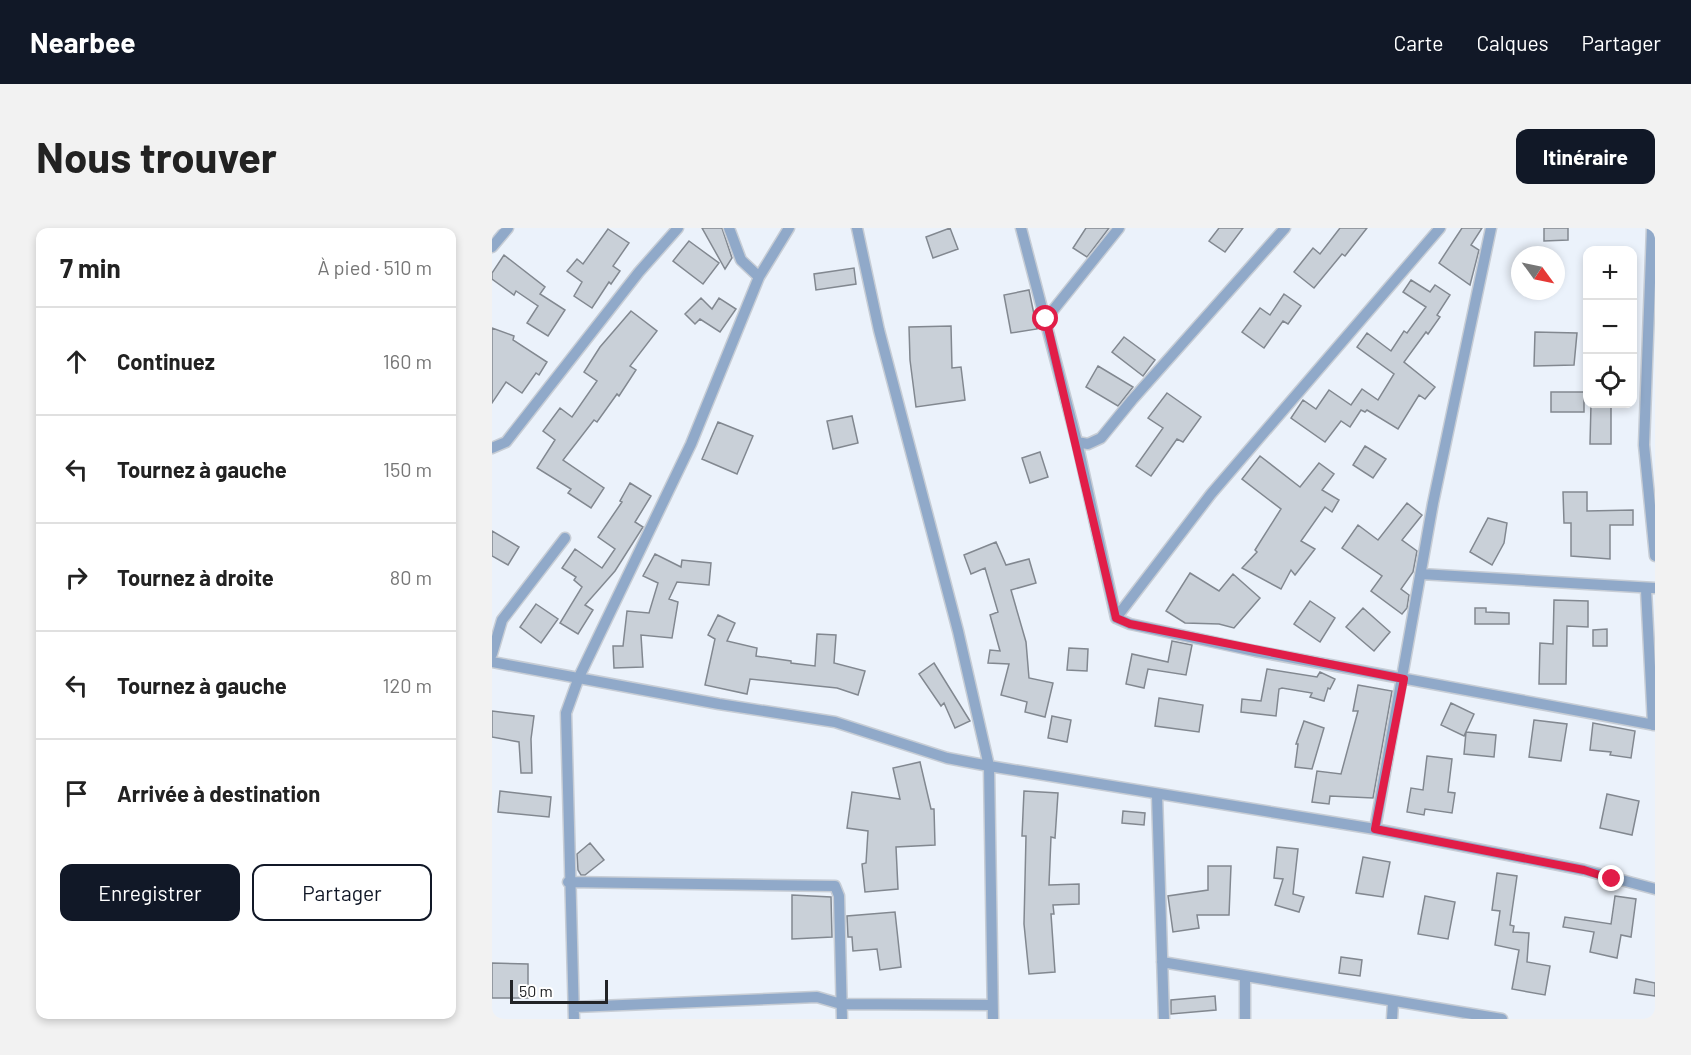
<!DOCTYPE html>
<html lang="fr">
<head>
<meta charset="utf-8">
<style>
	:root { --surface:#fff; --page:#f2f2f2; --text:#222; --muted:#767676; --line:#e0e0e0; --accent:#111827 }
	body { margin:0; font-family:Barlow,sans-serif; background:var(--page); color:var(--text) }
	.controls { position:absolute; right:18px; top:18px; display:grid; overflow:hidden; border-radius:12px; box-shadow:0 3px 9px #0003 }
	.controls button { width:54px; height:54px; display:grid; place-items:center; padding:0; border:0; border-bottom:2px solid var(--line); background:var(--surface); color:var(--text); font:30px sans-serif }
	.compass { position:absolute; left:1019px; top:18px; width:54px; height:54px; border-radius:50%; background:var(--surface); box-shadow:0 3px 9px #0003; rotate:123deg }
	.scale { position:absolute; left:18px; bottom:15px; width:98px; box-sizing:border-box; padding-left:6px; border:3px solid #222427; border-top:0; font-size:16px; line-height:21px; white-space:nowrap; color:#222427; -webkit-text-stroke:4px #fff; paint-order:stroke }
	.stop { position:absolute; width:18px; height:18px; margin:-14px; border:4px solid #e11d48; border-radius:50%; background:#fff }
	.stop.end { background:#e11d48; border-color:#fff; box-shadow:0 2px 6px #0008 }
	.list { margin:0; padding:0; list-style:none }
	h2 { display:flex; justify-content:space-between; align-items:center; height:78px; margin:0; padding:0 24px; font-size:26px }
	h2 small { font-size:20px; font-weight:400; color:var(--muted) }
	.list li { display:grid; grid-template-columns:39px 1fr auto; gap:18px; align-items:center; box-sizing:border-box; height:108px; padding:0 24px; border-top:2px solid var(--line) }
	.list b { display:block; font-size:22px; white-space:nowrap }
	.list em { font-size:20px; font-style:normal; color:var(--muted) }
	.actions { display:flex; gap:12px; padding:18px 24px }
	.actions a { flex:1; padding:14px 0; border:2px solid var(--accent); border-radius:12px; text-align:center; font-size:21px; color:var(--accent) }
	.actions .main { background:var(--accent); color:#fff }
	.icon { flex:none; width:33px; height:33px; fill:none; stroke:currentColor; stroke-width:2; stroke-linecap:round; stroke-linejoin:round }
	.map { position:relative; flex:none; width:1163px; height:791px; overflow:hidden; border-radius:12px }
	header { display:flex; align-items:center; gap:36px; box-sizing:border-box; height:84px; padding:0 30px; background:var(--accent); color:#fff }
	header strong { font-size:28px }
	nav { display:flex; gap:33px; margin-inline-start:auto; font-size:21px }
	.intro { display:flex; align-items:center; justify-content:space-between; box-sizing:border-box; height:144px; padding:0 36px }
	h1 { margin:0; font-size:42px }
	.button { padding:15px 27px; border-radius:12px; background:var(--accent); color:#fff; font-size:21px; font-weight:700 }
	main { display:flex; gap:36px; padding:0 36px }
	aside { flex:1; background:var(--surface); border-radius:12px; box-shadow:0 3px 9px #0003 }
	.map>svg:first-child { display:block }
	.building { fill:#c9d0d8; stroke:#828890; stroke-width:1.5 }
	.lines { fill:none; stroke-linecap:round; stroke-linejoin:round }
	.minor-casing { stroke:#c7cdd5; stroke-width:13 }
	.minor { stroke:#90a9c9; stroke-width:10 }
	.route { stroke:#e11d48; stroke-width:8 }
</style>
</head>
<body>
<header>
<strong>Nearbee</strong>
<nav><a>Carte</a><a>Calques</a><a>Partager</a></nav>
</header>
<div class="intro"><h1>Nous trouver</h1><a class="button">Itinéraire</a></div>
<main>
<aside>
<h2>7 min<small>À pied · 510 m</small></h2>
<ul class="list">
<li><svg class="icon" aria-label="ahead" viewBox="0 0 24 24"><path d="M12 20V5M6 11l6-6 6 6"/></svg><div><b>Continuez</b></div><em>160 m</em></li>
<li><svg class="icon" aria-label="left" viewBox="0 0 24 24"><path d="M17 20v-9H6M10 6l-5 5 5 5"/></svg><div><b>Tournez à gauche</b></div><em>150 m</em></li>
<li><svg class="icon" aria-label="right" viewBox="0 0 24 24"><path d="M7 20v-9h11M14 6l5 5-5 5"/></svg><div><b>Tournez à droite</b></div><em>80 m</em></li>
<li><svg class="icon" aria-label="left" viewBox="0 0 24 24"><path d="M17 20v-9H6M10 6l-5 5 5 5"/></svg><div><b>Tournez à gauche</b></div><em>120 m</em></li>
<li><svg class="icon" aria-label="arrive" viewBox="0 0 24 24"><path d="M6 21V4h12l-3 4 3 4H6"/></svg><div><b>Arrivée à destination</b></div></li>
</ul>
<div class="actions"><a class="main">Enregistrer</a><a>Partager</a></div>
</aside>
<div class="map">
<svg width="1163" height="791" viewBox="0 0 1163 791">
	<rect width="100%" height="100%" fill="#ebf2fb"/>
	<!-- building -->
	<path class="building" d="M 210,0 L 230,0 L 240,30 L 233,41 Z
		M 458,0 L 466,21 L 441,30 L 434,9 Z
		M 594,0 L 617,0 L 595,29 L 581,20 Z
		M 727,0 L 751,0 L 733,24 L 717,13 Z
		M 848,0 L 875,0 L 853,28 L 850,26 L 822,60 L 802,44 L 821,20 L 828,26 Z
		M 970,0 L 990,0 L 979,17 L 987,22 L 978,57 L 947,35 Z
		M 1052,0 L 1076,0 L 1076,12 L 1052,13 Z
		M 116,1 L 137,15 L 121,38 L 128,43 L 119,56 L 117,54 L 100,80 L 82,68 L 90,54 L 75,43 L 85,31 L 91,36 Z
		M 197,13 L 227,35 L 211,56 L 181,33 Z
		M 12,27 L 53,59 L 48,66 L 73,82 L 56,108 L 35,95 L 46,78 L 24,63 L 22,67 L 0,51 L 0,45 Z
		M 362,40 L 364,56 L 324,62 L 322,46 Z
		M 919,52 L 938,64 L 943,57 L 958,67 L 945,87 L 948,89 L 936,106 L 934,104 L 912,134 L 943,159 L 933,171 L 927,167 L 906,201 L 875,182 L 873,184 L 869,182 L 858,199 L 849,193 L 833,214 L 799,190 L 811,172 L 824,181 L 837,162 L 859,177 L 870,161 L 886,172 L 902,146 L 865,119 L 875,105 L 899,123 L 912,103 L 915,105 L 934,79 L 911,64 Z
		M 537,62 L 545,101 L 519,105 L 512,67 Z
		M 792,66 L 809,78 L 796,96 L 791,93 L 772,120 L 750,104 L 768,80 L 778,87 Z
		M 209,70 L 220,81 L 227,70 L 244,81 L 228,104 L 208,91 L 203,96 L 193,86 Z
		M 139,83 L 165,103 L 138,138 L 144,142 L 127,168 L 125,166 L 105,194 L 102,192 L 71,232 L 112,260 L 99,280 L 76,265 L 79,261 L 45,240 L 63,212 L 51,203 L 68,180 L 80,189 L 105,153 L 92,144 L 108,119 Z
		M 459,98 L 460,140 L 469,139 L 473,172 L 424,179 L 418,132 L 417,99 Z
		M 0,100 L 22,108 L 21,112 L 55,134 L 47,147 L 44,145 L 30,165 L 14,154 L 0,175 Z
		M 1043,104 L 1085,105 L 1082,137 L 1042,138 Z
		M 632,109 L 663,132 L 651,148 L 620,124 Z
		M 606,138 L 641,159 L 626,178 L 594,159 Z
		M 1059,164 L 1092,164 L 1092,184 L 1059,184 Z
		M 675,165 L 709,189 L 691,214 L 685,211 L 659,248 L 644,238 L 671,200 L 656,190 Z
		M 1099,176 L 1119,176 L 1119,216 L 1098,216 Z
		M 360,188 L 366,215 L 341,221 L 335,193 Z
		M 226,194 L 261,208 L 245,246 L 210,231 Z
		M 873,218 L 894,231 L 881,250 L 861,237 Z
		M 548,224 L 556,249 L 538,255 L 530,230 Z
		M 768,228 L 808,259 L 827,235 L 842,246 L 830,262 L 847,272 L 840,284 L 833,279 L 809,313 L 823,321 L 803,347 L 799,342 L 789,361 L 750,340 L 765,324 L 763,322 L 789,281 L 750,251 Z
		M 138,255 L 159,268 L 143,294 L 151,299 L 123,343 L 93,377 L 101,382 L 86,406 L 68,395 L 90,359 L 82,352 L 84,349 L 70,340 L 83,321 L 110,340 L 123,321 L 106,309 L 130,274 L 128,273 Z
		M 1071,264 L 1095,264 L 1095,283 L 1141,282 L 1141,297 L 1118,297 L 1118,331 L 1079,328 L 1079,295 L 1072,295 Z
		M 915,275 L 930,287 L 910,312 L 925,323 L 921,344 L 909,361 L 917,367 L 915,380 L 910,386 L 879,363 L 890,348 L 850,320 L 866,297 L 886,312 Z
		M 996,290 L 1015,295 L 1012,315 L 1000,337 L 978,324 Z
		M 0,303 L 27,319 L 16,337 L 0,328 Z
		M 504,314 L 514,337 L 537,331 L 544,355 L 519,362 L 534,414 L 537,450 L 561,455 L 553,489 L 533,484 L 535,474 L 509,467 L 517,436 L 496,435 L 498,422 L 508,423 L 498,387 L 506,384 L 493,340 L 479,346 L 472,327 Z
		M 163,326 L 189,339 L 190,332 L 219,335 L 217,357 L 185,354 L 177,371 L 186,374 L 180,410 L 149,407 L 151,439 L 122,440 L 121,418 L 131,418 L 135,383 L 157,385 L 166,355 L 151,348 Z
		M 698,345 L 727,363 L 741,346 L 768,370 L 742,400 L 727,396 L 693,395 L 674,383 Z
		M 1062,372 L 1096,373 L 1096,399 L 1075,398 L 1074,456 L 1047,456 L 1048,415 L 1061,416 Z
		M 818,373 L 843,390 L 828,414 L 802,396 Z
		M 44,376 L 66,391 L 49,415 L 28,399 Z
		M 871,380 L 898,404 L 882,423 L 854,399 Z
		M 983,380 L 994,380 L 994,384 L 1017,385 L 1017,396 L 983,396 Z
		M 226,387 L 243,395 L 235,413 L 265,420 L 264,428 L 299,433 L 299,435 L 323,438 L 325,406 L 344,407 L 342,435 L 373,443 L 366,467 L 345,460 L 258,451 L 255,466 L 213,457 L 223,411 L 216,407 Z
		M 1115,401 L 1115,418 L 1101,418 L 1101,402 Z
		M 680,413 L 700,417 L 694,447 L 656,441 L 652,460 L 634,456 L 640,426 L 676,434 Z
		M 577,420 L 596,421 L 595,443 L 575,442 Z
		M 442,435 L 478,493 L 463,500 L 452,475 L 449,478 L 427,446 Z
		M 775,441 L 825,449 L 828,444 L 843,451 L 838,461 L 836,460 L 832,473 L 818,469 L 820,465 L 790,460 L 787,461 L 784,488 L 749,484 L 750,471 L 769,473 Z
		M 866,457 L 900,463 L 881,570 L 838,568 L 837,576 L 820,574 L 825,543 L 849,546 L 866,483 L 861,483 Z
		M 667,470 L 711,477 L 707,504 L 663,498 Z
		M 959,475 L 982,486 L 972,508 L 949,497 Z
		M 0,483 L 42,488 L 39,511 L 40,545 L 29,545 L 27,514 L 0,509 Z
		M 560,488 L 579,492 L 575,514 L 556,510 Z
		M 1042,492 L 1075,496 L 1069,533 L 1037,529 Z
		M 812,493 L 832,500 L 820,541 L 803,539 L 806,516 L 804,516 Z
		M 1101,495 L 1143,503 L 1139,530 L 1118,527 L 1119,524 L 1098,522 Z
		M 974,504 L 1004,507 L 1002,529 L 972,526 Z
		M 935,528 L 960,531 L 956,564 L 963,565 L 960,585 L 933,581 L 932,587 L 915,584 L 919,560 L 931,562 Z
		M 428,534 L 439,581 L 442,581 L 443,617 L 404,619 L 406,661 L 373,664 L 370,636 L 374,635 L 376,603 L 355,600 L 360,564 L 408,571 L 401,540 Z
		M 8,563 L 59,569 L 57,589 L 6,584 Z
		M 532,563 L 566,565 L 563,610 L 559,609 L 557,657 L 587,656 L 587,676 L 561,677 L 562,686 L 559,686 L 563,744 L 537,746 L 532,696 L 534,608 L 530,608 Z
		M 1115,566 L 1147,573 L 1140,607 L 1108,600 Z
		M 631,583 L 653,585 L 652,597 L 630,595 Z
		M 98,615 L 112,632 L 93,647 L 89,647 L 86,642 L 85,626 Z
		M 785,619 L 806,621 L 801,666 L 812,669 L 807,684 L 783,677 L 791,651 L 782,650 Z
		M 871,629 L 898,634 L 891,669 L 864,665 Z
		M 716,638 L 739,638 L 737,687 L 705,687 L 707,700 L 681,704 L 676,668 L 716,662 Z
		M 1005,645 L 1025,648 L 1018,697 L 1022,698 L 1021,704 L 1037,705 L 1035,734 L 1058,738 L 1053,767 L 1020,761 L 1027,722 L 1003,717 L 1008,683 L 1000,682 Z
		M 300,667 L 339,669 L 340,709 L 300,711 Z
		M 933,668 L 963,674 L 956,711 L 926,706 Z
		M 1123,668 L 1144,671 L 1139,709 L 1129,707 L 1125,730 L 1098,724 L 1102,704 L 1071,699 L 1073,689 L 1119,696 Z
		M 403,684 L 409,739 L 388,742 L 385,721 L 361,723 L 360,709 L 356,709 L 355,688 Z
		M 849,729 L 870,732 L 868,748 L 847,745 Z
		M 0,735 L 36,736 L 36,770 L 0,770 Z
		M 1144,751 L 1163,755 L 1163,768 L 1142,765 Z
		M 723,768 L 724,782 L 679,786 L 679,772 Z"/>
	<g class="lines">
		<defs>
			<path id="minor" d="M 237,0 L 249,32 L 267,49
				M 365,0 L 387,102 L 466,403 L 497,538 L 501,791
				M 529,0 L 585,214 L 624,390 L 638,396 L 763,423 L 1163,497
				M 1160,0 L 1152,217 L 1163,328
				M 0,19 L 16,0
				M 554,91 L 627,0
				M 585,214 L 596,216 L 609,210 L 640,172 L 793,0
				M 0,220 L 14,214 L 147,44 L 186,0
				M 929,346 L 1163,360
				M 1154,362 L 1161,497
				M 624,390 L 719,266 L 948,0
				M 0,426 L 10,392 L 73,310
				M 0,434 L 227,476 L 343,494 L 455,530 L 497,538 L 883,601 L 1092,642 L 1163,661
				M 665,567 L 672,791
				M 883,601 L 941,275 L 999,0
				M 76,654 L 343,658 L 347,668 L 350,791
				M 670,734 L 1010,791
				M 82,779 L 325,769 L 349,776 L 500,777
				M 82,791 L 74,485 L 87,449 L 199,216 L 267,49 L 297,0
				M 753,791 L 753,748
				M 900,791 L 901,774"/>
		</defs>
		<!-- minor casing -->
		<use href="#minor" class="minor-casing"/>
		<!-- minor -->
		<use href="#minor" class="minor"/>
	</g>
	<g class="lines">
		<!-- route -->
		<path class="route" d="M 554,91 L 624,390 L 638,396 L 912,451 L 883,601 L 1092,642 L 1120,651"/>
	</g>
</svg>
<div class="controls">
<button>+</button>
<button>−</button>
<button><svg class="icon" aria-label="locate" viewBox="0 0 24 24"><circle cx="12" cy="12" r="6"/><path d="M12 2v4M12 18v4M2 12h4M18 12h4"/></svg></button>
</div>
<svg class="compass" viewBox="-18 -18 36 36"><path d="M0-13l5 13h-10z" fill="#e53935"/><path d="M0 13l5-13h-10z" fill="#767676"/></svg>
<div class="scale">50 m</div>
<div class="stop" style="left:554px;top:91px"></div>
<div class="stop end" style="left:1120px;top:651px"></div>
</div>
</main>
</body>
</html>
